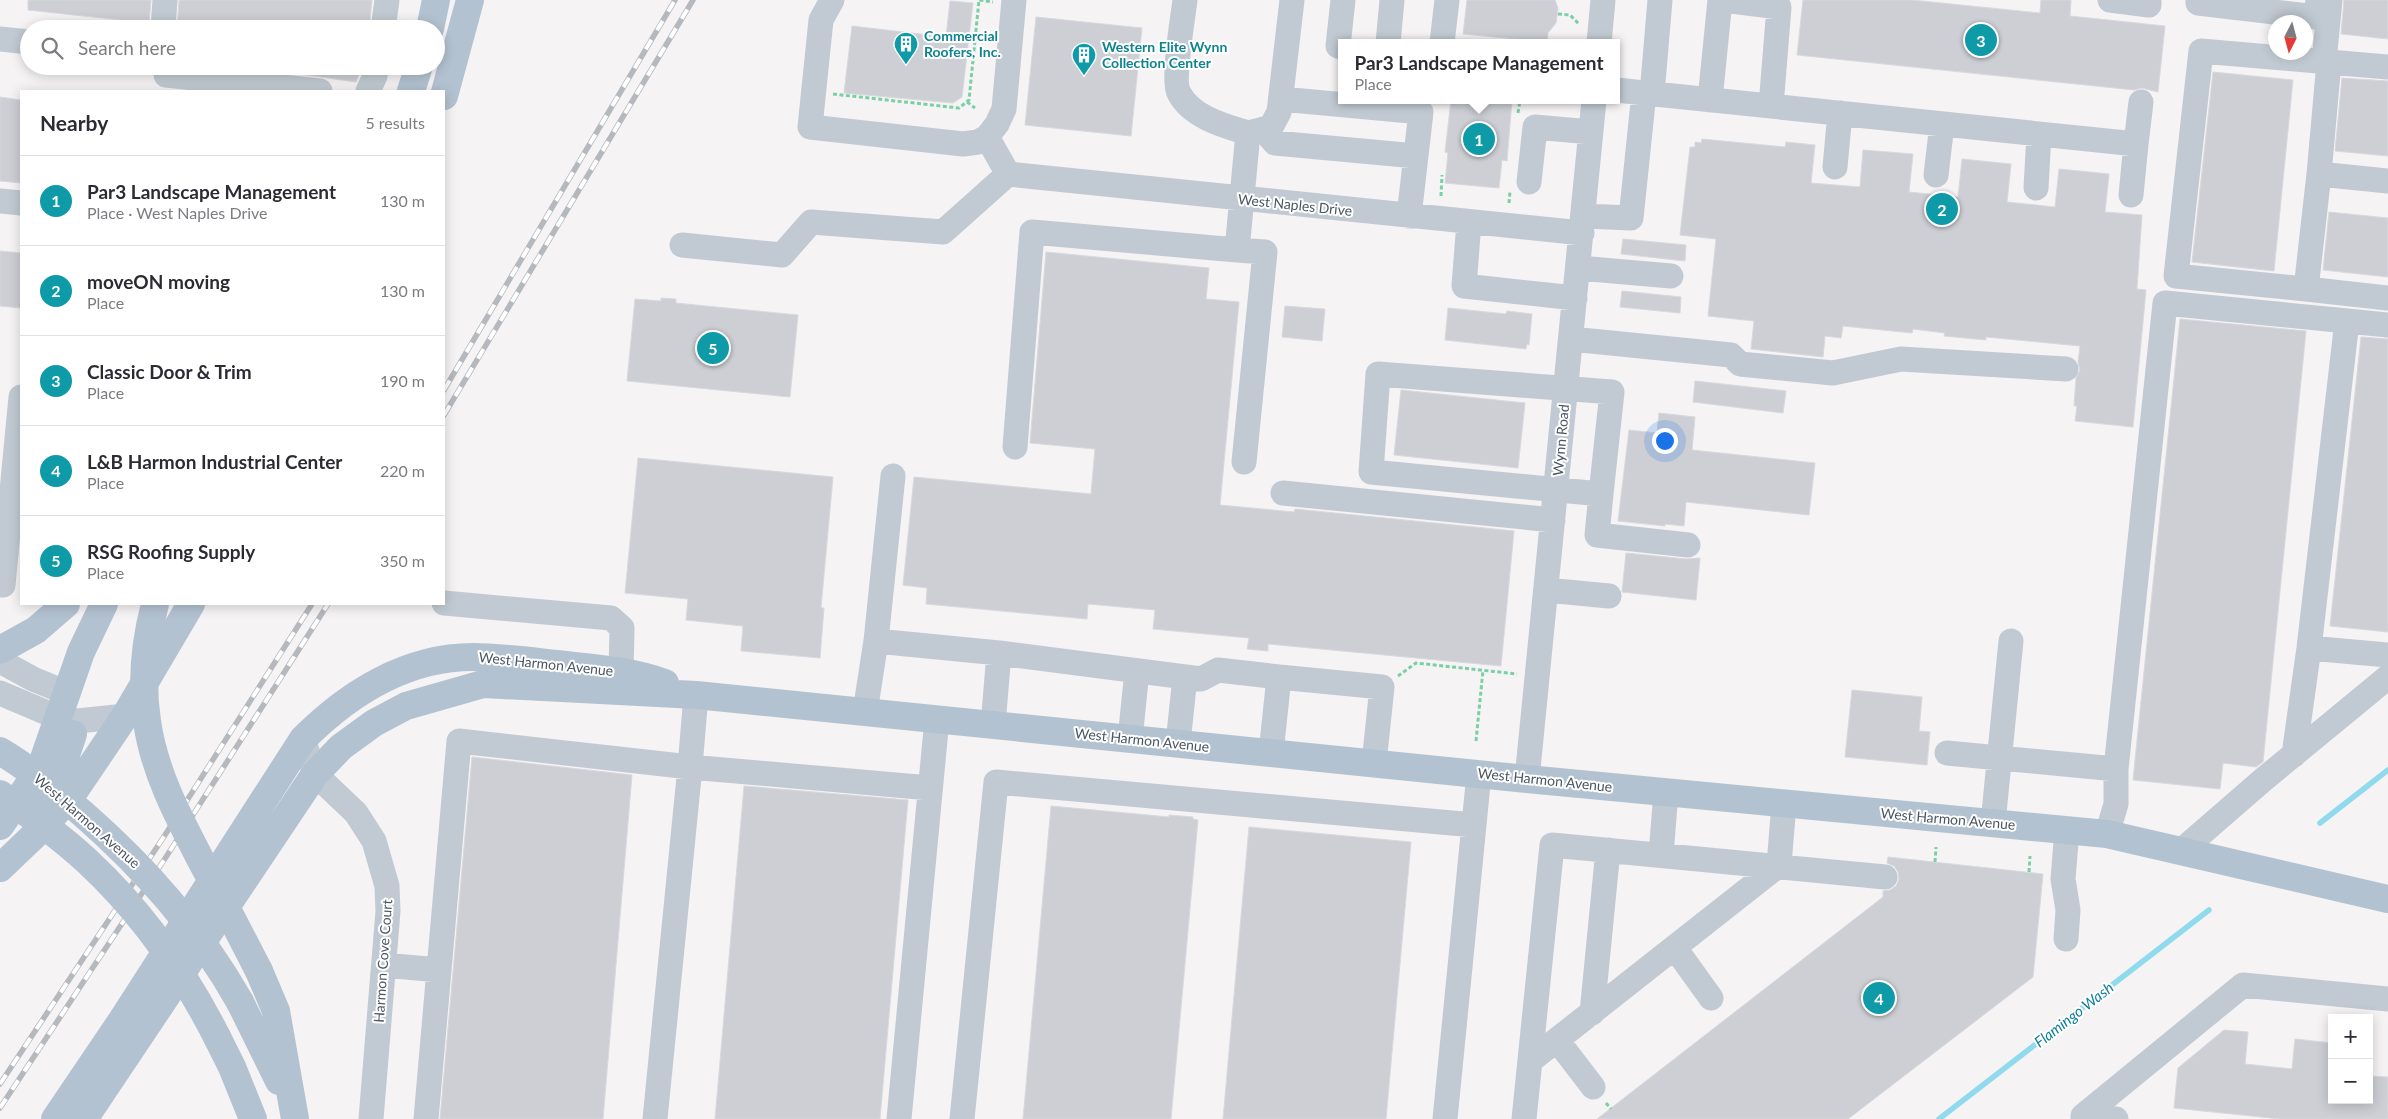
<!DOCTYPE html>
<html lang="en">
<head>
<meta charset="utf-8">
<style>
	:root { --surface:#fff; --page:#f2f2f3; --text:#2b2b33; --muted:#7c7c81; --line:#e1e1e2; --accent:#b45309 }
	body { margin:0; font-family:Lato,sans-serif; background:var(--page); color:var(--text) }
	.controls { position:absolute; right:15px; bottom:15px; display:grid; overflow:hidden; border-radius:0px; box-shadow:0 2px 12px #0003 }
	.controls button { width:45px; height:45px; display:grid; place-items:center; padding:0; border:0; border-bottom:1px solid var(--line); background:var(--surface); color:var(--text); font:25px sans-serif }
	.compass { position:absolute; left:2268px; top:15px; width:45px; height:45px; border-radius:50%; background:var(--surface); box-shadow:0 2px 12px #0003; rotate:186deg }
	.you { position:absolute; left:1664px; top:440px; width:18px; height:18px; margin:-12px; border:4px solid #fff; border-radius:50%; background:#1a73e8; box-shadow:0 0 0 8px #1a73e833 }
	.badge { display:grid; place-items:center; width:32px; height:32px; border-radius:50%; background:var(--accent); color:#fff; font-size:16px; font-weight:700 }
	.pin { position:absolute; translate:-50% -50%; border:2px solid #fff; box-shadow:0 1px 5px #0006 }
	.popup { position:absolute; left:1338px; top:39px; width:282px; height:65px; box-sizing:border-box; display:grid; place-content:center; border-radius:0px; background:var(--surface); filter:drop-shadow(0 1px 4px #0005); font-size:16px; white-space:nowrap; color:var(--muted) }
	.popup b { font-size:19px; color:var(--text) }
	.popup::after { content:''; position:absolute; left:50%; top:100%; margin-left:-10px; border:10px solid transparent; border-top-color:var(--surface) }
	.list { margin:0; padding:0; list-style:none }
	h2 { display:flex; justify-content:space-between; align-items:center; height:65px; margin:0; padding:0 20px; font-size:21px }
	h2 small { font-size:16px; font-weight:400; color:var(--muted) }
	.list li { display:grid; grid-template-columns:32px 1fr auto; gap:15px; align-items:center; box-sizing:border-box; height:90px; padding:0 20px; border-top:1px solid var(--line) }
	.list b { display:block; font-size:19px; white-space:nowrap }
	.list p { margin:0; font-size:16px; white-space:nowrap; color:var(--muted) }
	.list em { font-size:16px; font-style:normal; color:var(--muted) }
	.icon { flex:none; width:28px; height:28px; fill:none; stroke:currentColor; stroke-width:2; stroke-linecap:round; stroke-linejoin:round }
	.map { position:relative; flex:none; width:2388px; height:1119px; overflow:hidden }
	.search { position:absolute; background:var(--surface); box-shadow:0 2px 12px #0003; left:20px; top:20px; width:425px; height:55px; display:flex; align-items:center; gap:12px; box-sizing:border-box; padding:0 18px; border-radius:28px; color:var(--muted); font-size:19px }
	.panel { position:absolute; background:var(--surface); box-shadow:0 2px 12px #0003; left:20px; top:90px; width:425px; height:515px; border-radius:0px }
	.map>svg:first-child { display:block }
	.lines { fill:none; stroke-linecap:round; stroke-linejoin:round }
	.stream { stroke:#90daee; stroke-width:5.5 }
	.building { fill:#cdcfd5; stroke:#d7d9de }
	.path { stroke:#7ad0a6; stroke-width:3; stroke-dasharray:4 2.5; stroke-linecap:butt }
	.minor { stroke:#c1cad2; stroke-width:25 }
	.major { stroke:#b3c2d1; stroke-width:28 }
	.rail-casing { stroke:#b5b8bd; stroke-width:5.5 }
	.rail { stroke:#fff; stroke-width:4; stroke-dasharray:11; stroke-linecap:butt }
	.major-bridge { stroke:#b3c2d1; stroke-width:28 }
	.labels { text-anchor:middle; stroke-width:4; stroke-linejoin:round; paint-order:stroke }
	.culture-label { font-size:14px; font-weight:bold; fill:#0d838f; stroke:#fff; text-anchor:start }
	.street-label { font-size:14px; fill:#4a5661; stroke:#fff }
	.water-label { font-size:15px; font-style:italic; fill:#0c7c9b; stroke:#fff }
</style>
</head>
<body>
<div class="map">
<svg width="2388" height="1119" viewBox="0 0 2388 1119">
	<rect width="100%" height="100%" fill="#f5f3f3"/>
	<g class="lines">
		<!-- stream -->
		<path class="stream" d="M 2320,823 L 2388,770
			M 1939,1119 L 2209,910"/>
	</g>
	<!-- building -->
	<path class="building" d="M 28,0 L 151,0 L 149,23 L 28,10 Z
		M 179,0 L 372,0 L 369,29 L 177,29 Z
		M 1467,0 L 1555,0 L 1558,8 L 1556,23 L 1548,33 L 1547,42 L 1463,34 Z
		M 1803,0 L 1912,0 L 2040,13 L 2041,0 L 2071,0 L 2070,16 L 2165,26 L 2158,92 L 2142,88 L 2134,90 L 1797,55 Z
		M 2344,0 L 2388,0 L 2388,39 L 2341,34 Z
		M 950,1 L 973,3 L 962,97 L 953,103 L 844,93 L 852,26 L 946,37 Z
		M 1036,17 L 1142,28 L 1131,136 L 1025,125 Z
		M 300,66 L 362,66 L 356,82 L 300,74 Z
		M 2213,72 L 2293,80 L 2274,271 L 2192,262 Z
		M 2342,78 L 2388,81 L 2388,156 L 2335,151 Z
		M 0,97 L 21,100 L 21,183 L 0,181 Z
		M 1451,100 L 1512,100 L 1507,161 L 1502,160 L 1499,188 L 1445,183 L 1448,153 L 1445,152 Z
		M 1702,139 L 1785,147 L 1786,142 L 1815,145 L 1811,183 L 1860,187 L 1863,150 L 1913,154 L 1909,192 L 1958,197 L 1962,159 L 2011,164 L 2007,202 L 2055,207 L 2059,169 L 2109,174 L 2105,212 L 2142,215 L 2137,289 L 2146,290 L 2133,427 L 2075,421 L 2077,406 L 2074,406 L 2076,378 L 2080,370 L 2078,362 L 2080,346 L 1986,337 L 1986,340 L 1944,336 L 1945,333 L 1913,329 L 1912,333 L 1843,326 L 1841,338 L 1825,336 L 1823,357 L 1751,349 L 1754,321 L 1708,316 L 1716,239 L 1680,235 L 1690,147 L 1695,147 L 1695,142 L 1701,143 Z
		M 2329,212 L 2388,218 L 2388,277 L 2323,270 Z
		M 1623,239 L 1686,245 L 1685,261 L 1621,254 Z
		M 0,251 L 21,253 L 21,308 L 0,306 Z
		M 1046,252 L 1209,268 L 1206,299 L 1239,302 L 1220,505 L 1294,512 L 1295,509 L 1514,531 L 1501,666 L 1268,644 L 1268,651 L 1247,649 L 1249,638 L 1153,629 L 1155,610 L 1088,604 L 1087,619 L 926,604 L 927,588 L 903,585 L 914,477 L 1091,494 L 1095,449 L 1030,443 Z
		M 1622,291 L 1681,297 L 1680,313 L 1620,307 Z
		M 661,298 L 676,299 L 676,303 L 798,315 L 790,397 L 627,381 L 635,299 L 661,301 Z
		M 1285,306 L 1325,309 L 1322,341 L 1282,337 Z
		M 1448,308 L 1506,314 L 1507,311 L 1532,314 L 1529,345 L 1527,344 L 1526,349 L 1445,340 Z
		M 2180,319 L 2306,331 L 2263,762 L 2256,767 L 2223,763 L 2220,789 L 2133,780 Z
		M 2361,337 L 2388,339 L 2388,632 L 2330,626 Z
		M 1695,381 L 1786,391 L 1783,413 L 1693,402 Z
		M 1401,390 L 1525,403 L 1518,468 L 1394,455 Z
		M 1659,413 L 1695,417 L 1692,450 L 1815,463 L 1809,515 L 1686,502 L 1684,526 L 1665,524 L 1665,526 L 1618,521 L 1629,430 L 1657,433 Z
		M 638,458 L 833,477 L 821,608 L 824,608 L 820,658 L 741,651 L 743,626 L 686,620 L 688,599 L 625,593 Z
		M 1626,553 L 1686,559 L 1700,558 L 1696,600 L 1622,592 Z
		M 1852,690 L 1922,697 L 1919,731 L 1930,732 L 1927,765 L 1845,757 Z
		M 472,757 L 632,775 L 603,1119 L 440,1119 Z
		M 744,786 L 908,800 L 880,1119 L 715,1119 Z
		M 1051,806 L 1169,817 L 1169,815 L 1193,817 L 1193,819 L 1198,820 L 1171,1119 L 1023,1119 Z
		M 1249,827 L 1411,842 L 1386,1119 L 1223,1119 Z
		M 1888,857 L 2043,874 L 2033,977 L 1848,1119 L 1597,1119 L 1883,897 L 1883,891 L 1890,890 L 1896,886 L 1899,879 L 1898,872 L 1894,866 L 1887,863 Z
		M 2224,1030 L 2248,1032 L 2245,1064 L 2292,1069 L 2295,1039 L 2332,1043 L 2332,1100 L 2369,1100 L 2369,1076 L 2388,1077 L 2388,1119 L 2280,1119 L 2174,1108 L 2178,1068 Z"/>
	<g class="lines">
		<!-- path -->
		<path class="path" d="M 1558,14 L 1570,15 L 1579,24
			M 833,94 L 959,108 L 969,100 L 979,0 L 993,2
			M 967,102 L 975,108
			M 1518,113 L 1520,100
			M 1441,196 L 1442,175
			M 1509,203 L 1510,191
			M 1398,676 L 1416,663 L 1517,674
			M 1476,741 L 1483,670
			M 1935,862 L 1936,847
			M 2029,872 L 2030,856
			M 1606,1103 L 1611,1109"/>
		<!-- minor -->
		<path class="minor" d="M 832,0 L 821,20 L 810,127 L 963,144 L 978,142 L 987,137
			M 1185,0 C 1183,17 1172,81 1179,93 C 1191,117 1225,126 1248,133
			M 1723,0 L 1779,7 L 1771,106
			M 2110,0 L 2149,5 L 2149,0
			M 2198,0 L 2198,3 L 2316,17 L 2318,0
			M 163,29 L 165,0
			M 383,29 L 387,0
			M 0,39 L 29,42
			M 1388,43 L 1392,0
			M 1442,43 L 1447,0
			M 1599,43 L 1603,0
			M 1342,47 L 1338,46 L 1343,0
			M 2324,61 L 2330,0
			M 2329,62 L 2388,67
			M 166,75 L 320,91
			M 1616,90 L 2136,144 L 2131,195
			M 368,91 L 375,76 L 377,66
			M 1652,94 L 1660,0
			M 1281,99 L 1421,112 L 1409,216
			M 1710,100 L 1720,0
			M 1263,129 L 1275,143 L 1416,156
			M 2136,144 L 2141,102
			M 1835,167 L 1840,113
			M 1008,174 L 1582,233
			M 1008,174 L 987,137 L 997,124 L 1004,109 L 1014,0
			M 1936,175 L 1942,124
			M 2388,181 L 2319,174 L 2306,289 L 2388,298
			M 1529,182 L 1535,127 L 1591,132
			M 2036,188 L 2039,134
			M 0,201 L 21,203
			M 1584,216 L 1631,218 L 1644,93
			M 1469,222 L 1464,286 L 1575,298
			M 682,245 L 782,255 L 811,222 L 943,232 L 1008,174
			M 1579,268 L 1671,276
			M 2306,289 L 2176,276 L 2201,51 L 2329,62 L 2319,174
			M 2347,321 L 2388,325
			M 1571,339 L 1731,355 L 1740,364 L 1833,373 L 1901,359 L 2066,369
			M 1015,447 L 1032,232 L 1237,250
			M 1244,462 L 1265,252 L 1237,250 L 1248,133 L 1271,127 L 1279,112 L 1292,0
			M 893,476 L 876,641 L 999,653 L 1201,679 L 1218,670 L 1279,677
			M 1283,493 L 1553,520
			M 1601,494 L 1612,392 L 1378,374 L 1371,472 L 1601,494 L 1597,535 L 1688,545
			M 3,585 L 21,397
			M 1546,590 L 1609,596
			M 444,603 L 611,618 L 622,628 L 621,672
			M 2309,648 L 2388,655
			M 0,661 L 33,679 L 67,693
			M 0,693 L 59,718 L 78,721 L 125,716
			M 696,695 L 690,767 L 930,788
			M 865,712 L 876,641
			M 993,725 L 999,653
			M 303,739 L 315,774 L 356,813 L 374,841 L 387,886 L 388,911 L 371,1119
			M 1130,739 L 1137,671
			M 1178,743 L 1185,677
			M 1271,753 L 1279,677 L 1382,687 L 1374,763
			M 1947,753 L 2116,769
			M 1527,779 L 1594,100
			M 1993,823 L 2011,641
			M 2107,834 L 2116,804 L 2116,769 L 2165,303 L 2347,321 L 2309,648 L 2294,755
			M 2181,851 L 2264,779 L 2388,677
			M 1661,855 L 1666,792
			M 2066,939 L 2068,910 L 2063,879 L 2067,830
			M 1675,948 L 1711,998
			M 384,965 L 439,970
			M 1592,1013 L 1608,850
			M 1557,1040 L 1593,1087
			M 1530,1061 L 1779,865 L 1784,803
			M 2083,1116 L 2243,985 L 2388,999
			M 426,1119 L 459,741 L 690,767 L 655,1119
			M 899,1119 L 937,719
			M 962,1119 L 996,782 L 1474,825
			M 1445,1119 L 1479,774
			M 1524,1119 L 1552,845 L 1885,877
			M 2083,1119 L 2083,1116 L 2116,1119"/>
		<!-- major -->
		<path class="major" d="M 430,29 L 436,0
			M 411,91 L 419,66
			M 444,96 L 470,0
			M 0,650 L 36,630 L 66,604
			M 39,808 L 59,776 L 73,734
			M 0,826 L 41,767 L 81,652 L 104,604
			M 0,868 L 44,826 L 73,793 L 125,716 L 191,604
			M 259,971 L 276,1011 L 295,1119
			M 240,1002 L 279,1081
			M 217,1037 L 232,1067 L 253,1119
			M 55,1119 L 122,1020 L 303,739 C 348,694 406,657 473,657 C 500,657 529,661 556,664 C 592,668 630,670 665,683
			M 84,1119 L 315,774 L 341,747 L 374,723 L 406,706 L 483,684 L 696,695 L 1527,779 L 2107,834 L 2388,899"/>
		<defs>
			<path id="rail" d="M 444,390 L 675,0
				M 444,415 L 693,0
				M 0,1084 L 165,835 L 312,604
				M 0,1108 L 166,857 L 328,604"/>
		</defs>
		<!-- rail casing -->
		<use href="#rail" class="rail-casing"/>
		<!-- rail -->
		<use href="#rail" class="rail"/>
		<!-- major-bridge -->
		<path class="major-bridge" d="M 155,604 C 145,642 141,682 147,721 C 154,773 180,820 204,866 C 223,901 241,936 259,971
			M 0,751 C 29,768 56,791 82,813 C 146,869 198,928 240,1002
			M 0,794 C 30,815 60,836 87,861 C 141,911 184,972 217,1037"/>
	</g>
	<!-- icons -->
	<defs>
		<symbol id="building-pin" viewBox="-11 -11 22 30"><path d="M0 17L-7.5 6A9.5 9.5 0 1 1 7.5 6Z" fill="#0f9aa8" stroke="#fff"/><path d="M-4-6H4V6H1V3H-1V6H-4ZM-2.5-4.3h1.7v1.8h-1.7ZM.8-4.3h1.7v1.8H.8ZM-2.5-1h1.7V.8h-1.7ZM.8-1h1.7V.8H.8Z" fill="#fff"/></symbol>
	</defs>
	<g fill-rule="evenodd">
		<use href="#building-pin" x="892" y="30" width="28" height="38"/>
		<use href="#building-pin" x="1070" y="41" width="28" height="38"/>
	</g>
	<g class="labels">
		<!-- culture labels -->
		<g class="culture-label">
			<text x="924" y="41">Commercial<tspan x="924" dy="16">Roofers, Inc.</tspan></text>
			<text x="1102" y="52">Western Elite Wynn<tspan x="1102" dy="16">Collection Center</tspan></text>
		</g>
		<!-- street labels -->
		<g class="street-label">
			<text transform="translate(1295 205) rotate(6)" y="5">West Naples Drive</text>
			<text transform="translate(1561 440) rotate(-85)" y="5">Wynn Road</text>
			<text transform="translate(546 664) rotate(6)" y="5">West Harmon Avenue</text>
			<text transform="translate(1142 740) rotate(6)" y="5">West Harmon Avenue</text>
			<text transform="translate(1545 780) rotate(6)" y="5">West Harmon Avenue</text>
			<text transform="translate(1948 819) rotate(5)" y="5">West Harmon Avenue</text>
			<text transform="translate(87 821) rotate(41)" y="5">West Harmon Avenue</text>
			<text transform="translate(383 961) rotate(-86)" y="5">Harmon Cove Court</text>
		</g>
		<!-- water labels -->
		<g class="water-label">
			<text transform="translate(2074 1015) rotate(-38)" y="5">Flamingo Wash</text>
		</g>
	</g>
</svg>
<div class="controls">
<button>+</button>
<button>−</button>
</div>
<svg class="compass" viewBox="-18 -18 36 36"><path d="M0-13l5 13h-10z" fill="#e53935"/><path d="M0 13l5-13h-10z" fill="#7c7c81"/></svg>
<div class="you"></div>
<div class="pin badge" style="left:1479px;top:139px;background:#0f9aa8">1</div>
<div class="popup"><b>Par3 Landscape Management</b>Place</div>
<div class="pin badge" style="left:1942px;top:209px;background:#0f9aa8">2</div>
<div class="pin badge" style="left:1981px;top:40px;background:#0f9aa8">3</div>
<div class="pin badge" style="left:1879px;top:998px;background:#0f9aa8">4</div>
<div class="pin badge" style="left:713px;top:348px;background:#0f9aa8">5</div>
<div class="search"><svg class="icon" aria-label="search" viewBox="0 0 24 24"><circle cx="10" cy="10" r="6"/><path d="M15 15l6 6"/></svg>Search here</div>
<section class="panel">
<h2>Nearby<small>5 results</small></h2>
<ul class="list">
<li><span class="badge" style="background:#0f9aa8">1</span><div><b>Par3 Landscape Management</b><p>Place · West Naples Drive</p></div><em>130 m</em></li>
<li><span class="badge" style="background:#0f9aa8">2</span><div><b>moveON moving</b><p>Place</p></div><em>130 m</em></li>
<li><span class="badge" style="background:#0f9aa8">3</span><div><b>Classic Door &amp; Trim</b><p>Place</p></div><em>190 m</em></li>
<li><span class="badge" style="background:#0f9aa8">4</span><div><b>L&amp;B Harmon Industrial Center</b><p>Place</p></div><em>220 m</em></li>
<li><span class="badge" style="background:#0f9aa8">5</span><div><b>RSG Roofing Supply</b><p>Place</p></div><em>350 m</em></li>
</ul>
</section>
</div>
</body>
</html>
